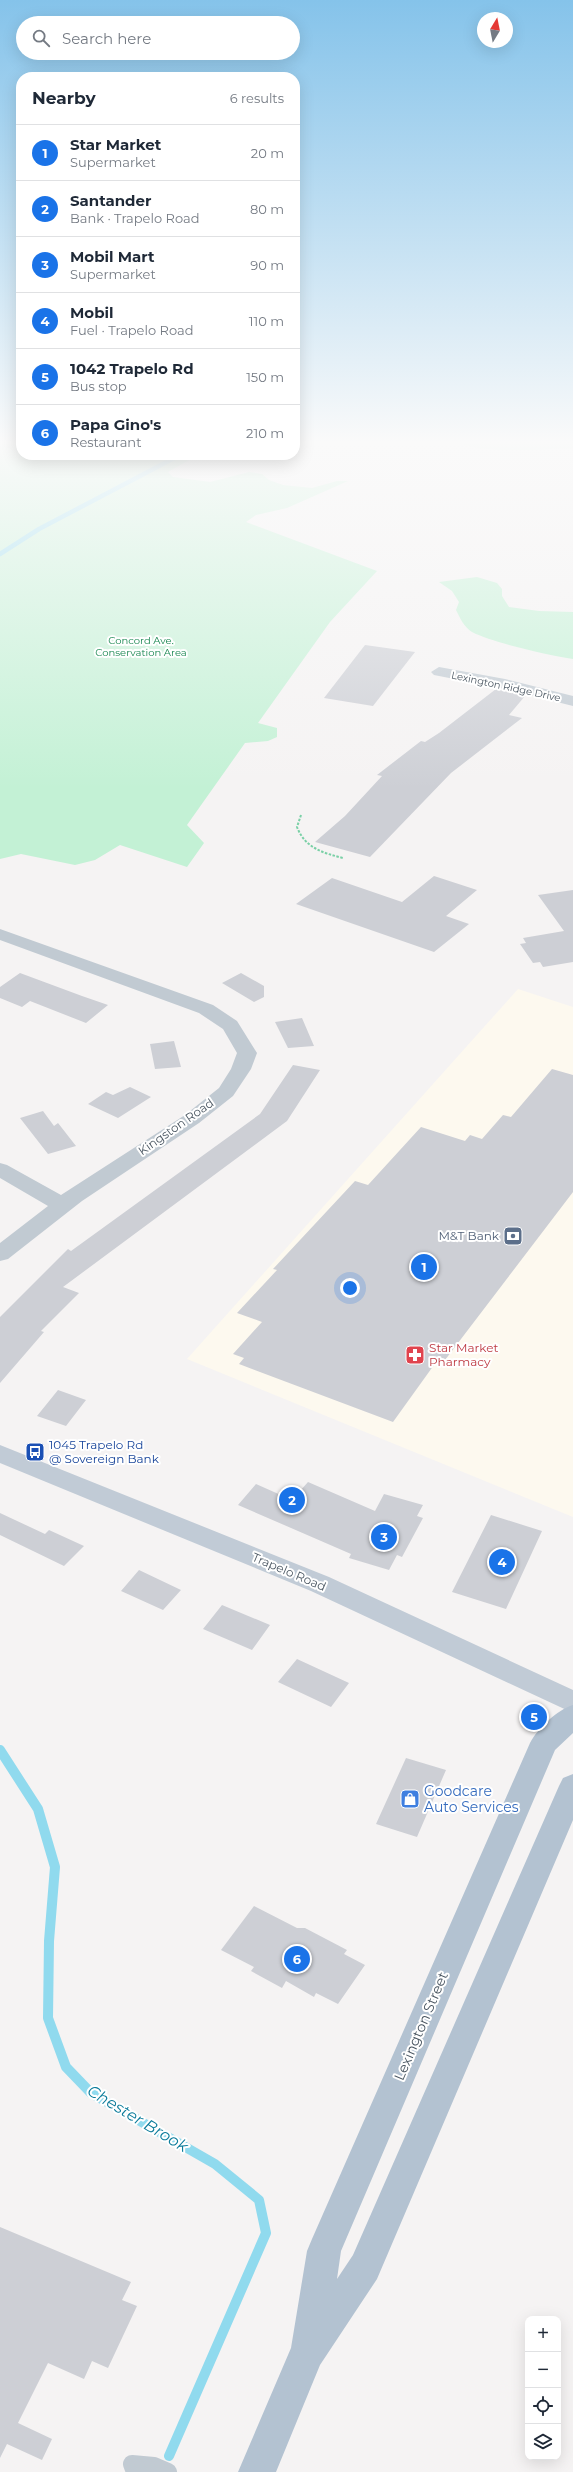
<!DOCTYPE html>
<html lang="en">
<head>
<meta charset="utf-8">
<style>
	:root { --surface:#fff; --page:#f2f2f3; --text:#1f2937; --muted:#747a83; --line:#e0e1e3; --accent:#1a73e8 }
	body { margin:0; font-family:Montserrat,sans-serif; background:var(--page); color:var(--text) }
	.controls { position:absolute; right:12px; bottom:12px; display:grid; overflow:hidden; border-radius:8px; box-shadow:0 4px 16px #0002 }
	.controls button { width:36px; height:36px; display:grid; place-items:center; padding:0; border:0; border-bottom:1px solid var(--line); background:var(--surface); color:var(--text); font:20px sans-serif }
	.compass { position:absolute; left:477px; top:12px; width:36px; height:36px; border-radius:50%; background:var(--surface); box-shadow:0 4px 16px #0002; rotate:10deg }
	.you { position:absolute; left:350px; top:1288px; width:14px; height:14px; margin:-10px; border:3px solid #fff; border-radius:50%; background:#1a73e8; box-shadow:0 0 0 6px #1a73e833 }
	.badge { display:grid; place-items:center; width:26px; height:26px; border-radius:50%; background:var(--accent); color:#fff; font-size:13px; font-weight:700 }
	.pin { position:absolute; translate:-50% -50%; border:2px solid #fff; box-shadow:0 1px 4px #0006 }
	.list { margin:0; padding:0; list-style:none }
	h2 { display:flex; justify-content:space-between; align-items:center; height:52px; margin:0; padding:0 16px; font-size:17px }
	h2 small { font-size:13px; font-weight:400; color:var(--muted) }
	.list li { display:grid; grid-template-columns:26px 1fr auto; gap:12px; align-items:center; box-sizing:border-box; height:56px; padding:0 16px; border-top:1px solid var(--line) }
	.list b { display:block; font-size:15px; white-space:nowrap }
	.list p { margin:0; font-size:13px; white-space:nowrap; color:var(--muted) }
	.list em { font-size:13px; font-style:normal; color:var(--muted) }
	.icon { flex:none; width:22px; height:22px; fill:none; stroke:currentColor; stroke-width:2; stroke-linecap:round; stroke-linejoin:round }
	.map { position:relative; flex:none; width:573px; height:2472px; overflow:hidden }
	.search { position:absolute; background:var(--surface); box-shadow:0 4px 16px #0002; left:16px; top:16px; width:284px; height:44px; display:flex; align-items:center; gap:10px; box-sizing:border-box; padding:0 14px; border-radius:22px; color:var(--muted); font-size:15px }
	.panel { position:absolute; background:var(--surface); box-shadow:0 4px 16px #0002; left:16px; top:72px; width:284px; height:388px; border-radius:16px }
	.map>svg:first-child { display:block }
	.commercial { fill:#fdf9ef }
	.green { fill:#c3f1d5 }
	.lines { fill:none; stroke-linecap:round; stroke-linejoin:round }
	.stream-far1 { stroke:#90daee; stroke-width:4.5 }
	.stream { stroke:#90daee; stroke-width:10 }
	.building { fill:#cdcfd5 }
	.path { stroke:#7ad0a6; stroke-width:2; stroke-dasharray:2.5 1.5; stroke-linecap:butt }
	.lane { stroke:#c1cad2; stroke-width:18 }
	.street { fill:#c1cad2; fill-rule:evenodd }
	.secondary { fill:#c1cbd6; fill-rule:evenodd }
	.primary { fill:#b3c2d1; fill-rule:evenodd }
	.labels { text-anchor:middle; stroke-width:4; stroke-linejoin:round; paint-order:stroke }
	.far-park-label { font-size:10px; fill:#17864f; stroke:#fff }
	.far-street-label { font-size:10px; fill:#4a5661; stroke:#fff }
	.street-label { font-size:12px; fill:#4a5661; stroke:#fff }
	.service-label { font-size:12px; fill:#4e5e75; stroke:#fff; text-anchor:end }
	.health-label { font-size:12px; fill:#be3a42; stroke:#fff; text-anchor:start }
	.transit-label { font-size:12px; fill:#164399; stroke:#fff; text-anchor:start }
	.near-shop-label { font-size:14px; fill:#366cbe; stroke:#fff; text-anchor:start }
	.near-street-label { font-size:14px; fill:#4a5661; stroke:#fff }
	.near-water-label { font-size:16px; font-style:italic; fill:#0c7c9b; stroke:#fff }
</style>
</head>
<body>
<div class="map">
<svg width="573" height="2472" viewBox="0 0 573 2472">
	<rect width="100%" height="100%" fill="#f5f3f3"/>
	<!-- commercial -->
	<path class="commercial" d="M 518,989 L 573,1007 L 573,1517 L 187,1359 Z"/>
	<!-- green -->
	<path class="green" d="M 0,442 L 21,442 L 21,455 L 198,455 L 168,472 L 173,477 L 210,482 L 249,472 L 262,474 L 269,480 L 283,485 L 312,488 L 337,481 L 348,481 L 287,508 L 256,515 L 246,522 L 377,571 L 330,622 L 258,723 L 277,728 L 277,737 L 268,741 L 245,743 L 187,825 L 204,843 L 187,867 L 120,845 L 95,860 L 75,865 L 21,854 L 0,859 Z
		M 573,442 L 573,448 C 548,449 481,454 461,443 Z
		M 477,577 L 497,583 L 502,589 L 502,596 L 509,607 L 539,611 L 573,612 L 573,659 C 549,655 493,643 472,632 C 464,627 460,618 456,610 L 459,602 L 452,591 L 439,582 Z"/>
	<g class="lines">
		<!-- stream-far1 -->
		<path class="stream-far1" d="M 0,554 L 39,529 L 180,455"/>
		<!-- stream -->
		<path class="stream" d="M 0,1750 L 38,1809 L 55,1867 L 49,1941 L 48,2018 L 66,2067 L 91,2093 L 215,2164 L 259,2200 L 266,2233 L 169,2456"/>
	</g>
	<!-- building -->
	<path class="building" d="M 365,645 L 415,652 L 373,706 L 324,698 Z
		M 496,689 L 525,696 L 509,715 L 522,718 L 451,773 L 370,857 L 315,842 L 345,816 L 382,776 L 377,775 L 421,741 L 425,742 L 439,733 Z
		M 434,876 L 477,890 L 446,916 L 469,924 L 434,952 L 296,904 L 332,878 L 402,902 Z
		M 573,890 L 573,962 L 543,967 L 540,962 L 533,963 L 520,944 L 526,943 L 523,938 L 564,931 L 538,895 Z
		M 20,973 L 82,996 L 108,1005 L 86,1023 L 30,1001 L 22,1007 L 0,998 L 0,987 Z
		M 241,973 L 264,986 L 264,997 L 254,1002 L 222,983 Z
		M 302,1018 L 314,1046 L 288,1048 L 275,1022 Z
		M 174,1041 L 181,1067 L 155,1069 L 150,1044 Z
		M 293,1065 L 320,1070 L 287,1121 L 63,1287 L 79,1293 L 41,1331 L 44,1332 L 0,1383 L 0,1317 L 68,1249 L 71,1251 L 100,1230 L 260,1114 Z
		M 552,1069 L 573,1075 L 573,1192 L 445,1360 L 439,1358 L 393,1422 L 239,1364 L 244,1358 L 233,1354 L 262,1322 L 237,1313 L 277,1270 L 273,1269 L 355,1181 L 368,1185 L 421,1127 L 465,1141 L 470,1135 L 482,1139 L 503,1115 L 511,1117 Z
		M 130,1087 L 151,1097 L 118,1118 L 88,1104 L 106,1092 L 113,1095 Z
		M 43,1111 L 54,1126 L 58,1123 L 76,1146 L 48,1154 L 20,1118 Z
		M 58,1390 L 86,1400 L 66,1426 L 37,1416 Z
		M 308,1482 L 375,1511 L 384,1494 L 423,1505 L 417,1516 L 423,1518 L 402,1557 L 397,1555 L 389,1570 L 349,1558 L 351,1554 L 238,1505 L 256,1484 L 292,1500 Z
		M 0,1513 L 45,1534 L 49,1530 L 84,1546 L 64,1566 L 0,1535 Z
		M 491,1515 L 542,1531 L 506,1609 L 452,1592 Z
		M 139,1570 L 181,1590 L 163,1610 L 121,1591 Z
		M 222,1605 L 270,1625 L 252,1650 L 203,1629 Z
		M 297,1659 L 349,1683 L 331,1707 L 278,1682 Z
		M 406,1758 L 446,1770 L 417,1837 L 376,1824 Z
		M 254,1906 L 297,1928 L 305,1928 L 347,1950 L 344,1954 L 365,1965 L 338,2004 L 316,1993 L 314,1997 L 286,1981 L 282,1988 L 251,1971 L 254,1967 L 221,1950 Z
		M 0,2227 L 131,2282 L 122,2300 L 137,2306 L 108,2368 L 92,2361 L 84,2379 L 48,2363 L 18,2423 L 52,2439 L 42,2460 L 7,2444 L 0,2458 Z"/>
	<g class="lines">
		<!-- path -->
		<path class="path" d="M 301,815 L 297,827 C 305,848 323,853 343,858"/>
		<!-- lane -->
		<path class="lane" d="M 135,2472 L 132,2464 L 154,2466 L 168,2472"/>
		<!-- street -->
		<path class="street" d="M 439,667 L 505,679 L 573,696 L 573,706 L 505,689 L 434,675 L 431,672 Z
			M 0,929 L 213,1005 L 237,1021 L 257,1053 L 251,1069 L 233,1096 L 199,1123 L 82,1201 L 8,1259 L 0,1261 L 0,1243 L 48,1206 L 0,1178 L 0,1163 L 7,1165 L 61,1195 L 185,1115 L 219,1088 L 231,1069 L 237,1053 L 223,1029 L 199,1013 L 0,940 Z"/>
		<!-- secondary -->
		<path class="secondary" d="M 0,1445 L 329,1577 L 573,1690 L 573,1713 L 311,1591 L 0,1463 Z"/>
		<!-- primary -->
		<path class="primary" d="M 573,1705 L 573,1733 L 555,1750 L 341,2251 L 337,2279 L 353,2255 L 559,1786 L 563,1778 L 573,1774 L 573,1820 L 377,2279 L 320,2365 L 276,2472 L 238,2472 L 291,2348 L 307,2251 L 312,2239 L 530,1743 C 538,1728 557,1710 573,1705 Z"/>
	</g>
	<!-- sky -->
	<linearGradient id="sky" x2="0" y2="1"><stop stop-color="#85c3ea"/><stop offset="0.56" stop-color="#fafafa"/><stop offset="1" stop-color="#fafafa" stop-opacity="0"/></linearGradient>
	<rect width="573" height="789" fill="url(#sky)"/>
	<!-- icons -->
	<defs>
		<symbol id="bank-square" viewBox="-11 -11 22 22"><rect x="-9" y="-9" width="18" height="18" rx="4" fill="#5c6f8a" stroke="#fff"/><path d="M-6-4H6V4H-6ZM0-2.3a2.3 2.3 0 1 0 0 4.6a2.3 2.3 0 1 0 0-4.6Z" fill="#fff"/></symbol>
		<symbol id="pharmacy-square" viewBox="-11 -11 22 22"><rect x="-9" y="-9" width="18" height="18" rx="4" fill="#e0444e" stroke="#fff"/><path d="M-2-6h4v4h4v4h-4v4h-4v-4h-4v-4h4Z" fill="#fff"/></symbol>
		<symbol id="bus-square" viewBox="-11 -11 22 22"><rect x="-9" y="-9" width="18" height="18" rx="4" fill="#1a4fb4" stroke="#fff"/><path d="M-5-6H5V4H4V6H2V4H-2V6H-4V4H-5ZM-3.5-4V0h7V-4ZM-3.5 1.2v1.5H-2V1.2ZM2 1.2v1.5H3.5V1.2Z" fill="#fff"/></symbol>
		<symbol id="shop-square" viewBox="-11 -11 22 22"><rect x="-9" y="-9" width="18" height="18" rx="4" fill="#3f7fe0" stroke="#fff"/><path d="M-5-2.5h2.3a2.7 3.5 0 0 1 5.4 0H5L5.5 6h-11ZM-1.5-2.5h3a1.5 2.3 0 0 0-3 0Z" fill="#fff"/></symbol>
	</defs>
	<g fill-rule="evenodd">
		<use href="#bank-square" x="502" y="1225" width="22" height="22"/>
		<use href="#pharmacy-square" x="404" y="1344" width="22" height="22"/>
		<use href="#bus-square" x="24" y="1441" width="22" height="22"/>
		<use href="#shop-square" x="399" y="1788" width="22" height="22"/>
	</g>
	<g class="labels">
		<!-- far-park labels -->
		<g class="far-park-label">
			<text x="141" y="644">Concord Ave.<tspan x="141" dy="12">Conservation Area</tspan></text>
		</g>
		<!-- far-street labels -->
		<g class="far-street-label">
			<text transform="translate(506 686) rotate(12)" y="4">Lexington Ridge Drive</text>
		</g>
		<!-- street labels -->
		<g class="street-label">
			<text transform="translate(176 1127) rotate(-35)" y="4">Kingston Road</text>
			<text transform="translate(289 1572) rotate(23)" y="4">Trapelo Road</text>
		</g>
		<!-- service labels -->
		<g class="service-label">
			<text x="499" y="1240">M&amp;T Bank</text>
		</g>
		<!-- health labels -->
		<g class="health-label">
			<text x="429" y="1352">Star Market<tspan x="429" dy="14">Pharmacy</tspan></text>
		</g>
		<!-- transit labels -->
		<g class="transit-label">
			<text x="49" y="1449">1045 Trapelo Rd<tspan x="49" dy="14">@ Sovereign Bank</tspan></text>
		</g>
		<!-- near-shop labels -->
		<g class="near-shop-label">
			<text x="424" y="1796">Goodcare<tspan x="424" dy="16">Auto Services</tspan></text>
		</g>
		<!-- near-street labels -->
		<g class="near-street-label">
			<text transform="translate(421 2026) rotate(-67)" y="5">Lexington Street</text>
		</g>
		<!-- near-water labels -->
		<g class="near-water-label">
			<text transform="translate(138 2118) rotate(31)" y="6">Chester Brook</text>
		</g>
	</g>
</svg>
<div class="controls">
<button>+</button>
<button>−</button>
<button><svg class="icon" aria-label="locate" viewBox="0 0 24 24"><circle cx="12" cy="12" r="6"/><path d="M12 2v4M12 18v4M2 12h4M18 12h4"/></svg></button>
<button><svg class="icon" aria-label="layers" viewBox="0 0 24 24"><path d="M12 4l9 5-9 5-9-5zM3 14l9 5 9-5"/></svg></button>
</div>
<svg class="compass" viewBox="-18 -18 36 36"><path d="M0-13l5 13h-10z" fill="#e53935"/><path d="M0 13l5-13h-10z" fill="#747a83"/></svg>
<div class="you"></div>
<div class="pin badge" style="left:424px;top:1267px">1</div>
<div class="pin badge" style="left:292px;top:1500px">2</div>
<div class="pin badge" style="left:384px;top:1537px">3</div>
<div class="pin badge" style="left:502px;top:1562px">4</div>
<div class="pin badge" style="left:534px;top:1717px">5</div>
<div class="pin badge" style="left:297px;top:1959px">6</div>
<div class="search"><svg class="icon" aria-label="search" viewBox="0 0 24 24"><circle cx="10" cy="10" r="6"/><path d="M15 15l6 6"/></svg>Search here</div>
<section class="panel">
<h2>Nearby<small>6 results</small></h2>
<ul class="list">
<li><span class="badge">1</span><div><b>Star Market</b><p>Supermarket</p></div><em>20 m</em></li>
<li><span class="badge">2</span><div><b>Santander</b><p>Bank · Trapelo Road</p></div><em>80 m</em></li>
<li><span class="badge">3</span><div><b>Mobil Mart</b><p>Supermarket</p></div><em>90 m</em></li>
<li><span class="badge">4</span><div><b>Mobil</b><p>Fuel · Trapelo Road</p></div><em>110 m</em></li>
<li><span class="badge">5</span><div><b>1042 Trapelo Rd</b><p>Bus stop</p></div><em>150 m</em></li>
<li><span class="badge">6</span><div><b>Papa Gino's</b><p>Restaurant</p></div><em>210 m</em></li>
</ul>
</section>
</div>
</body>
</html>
